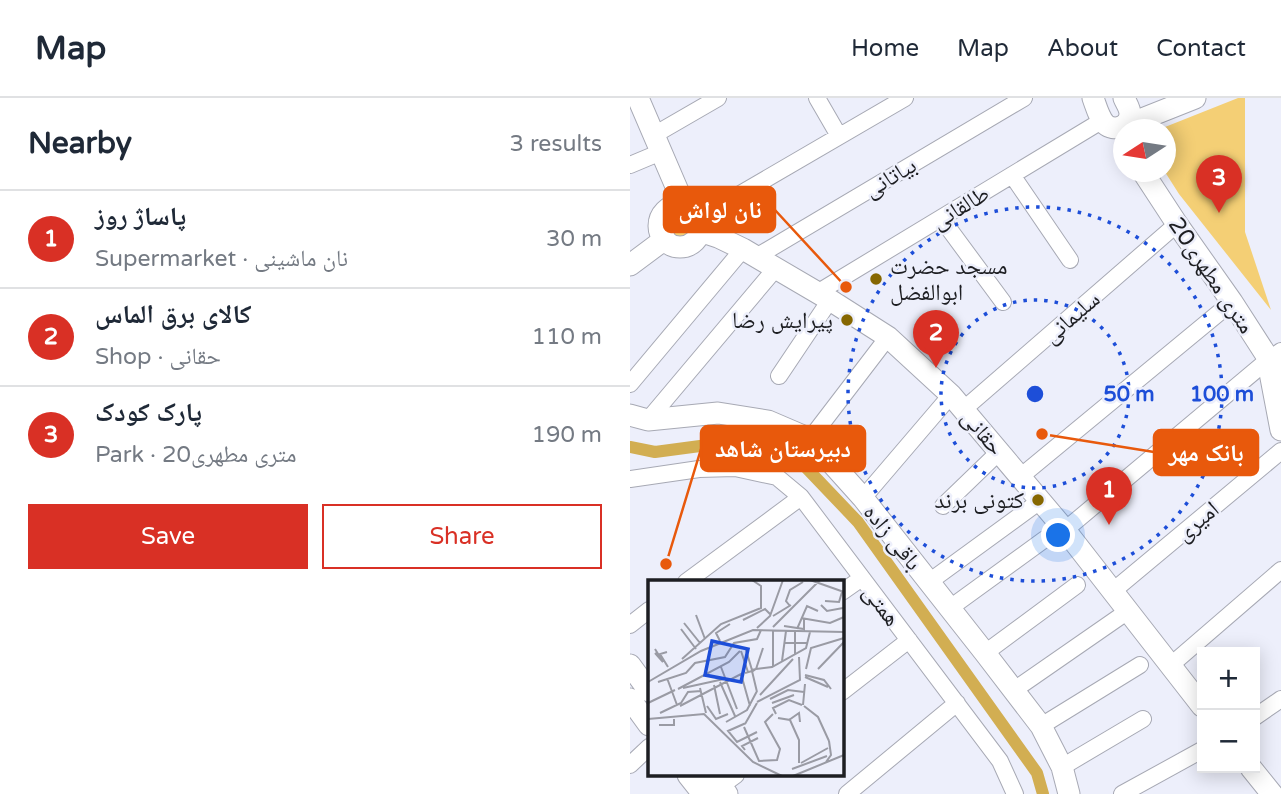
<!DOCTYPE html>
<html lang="en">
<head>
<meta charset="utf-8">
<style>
	:root { --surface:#fff; --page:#f2f2f3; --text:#1f2937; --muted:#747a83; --line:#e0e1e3; --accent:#d93025 }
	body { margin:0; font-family:"Varela Round","Noto Naskh Arabic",sans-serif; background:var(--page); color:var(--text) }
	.controls { position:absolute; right:21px; bottom:21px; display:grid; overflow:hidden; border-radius:0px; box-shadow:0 4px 18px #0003 }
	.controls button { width:63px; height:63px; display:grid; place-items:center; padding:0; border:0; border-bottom:2px solid var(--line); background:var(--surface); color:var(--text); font:35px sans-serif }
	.compass { position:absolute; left:483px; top:21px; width:63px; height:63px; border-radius:50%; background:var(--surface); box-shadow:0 4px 18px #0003; rotate:258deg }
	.you { position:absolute; left:429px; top:438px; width:24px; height:24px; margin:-18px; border:5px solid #fff; border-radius:50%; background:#1a73e8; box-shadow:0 0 0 10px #1a73e833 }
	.badge { display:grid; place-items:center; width:46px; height:46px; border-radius:50%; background:var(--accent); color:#fff; font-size:23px; font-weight:700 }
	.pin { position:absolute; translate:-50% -58px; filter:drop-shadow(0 2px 4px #0008) }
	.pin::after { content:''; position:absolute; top:37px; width:24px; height:21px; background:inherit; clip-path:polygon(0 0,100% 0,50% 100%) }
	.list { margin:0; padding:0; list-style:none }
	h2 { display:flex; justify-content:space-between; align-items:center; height:91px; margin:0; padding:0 28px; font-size:30px }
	h2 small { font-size:23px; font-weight:400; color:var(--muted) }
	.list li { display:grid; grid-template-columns:46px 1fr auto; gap:21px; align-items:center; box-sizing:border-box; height:98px; padding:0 28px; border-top:2px solid var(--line) }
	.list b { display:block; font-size:26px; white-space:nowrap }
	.list p { margin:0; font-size:23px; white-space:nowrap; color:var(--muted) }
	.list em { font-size:23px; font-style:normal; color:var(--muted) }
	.actions { display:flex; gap:14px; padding:21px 28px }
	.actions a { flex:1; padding:16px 0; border:2px solid var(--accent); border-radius:0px; text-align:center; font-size:24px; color:var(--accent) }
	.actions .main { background:var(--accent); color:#fff }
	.map { position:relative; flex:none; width:651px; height:696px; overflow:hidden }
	header { display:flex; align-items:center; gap:42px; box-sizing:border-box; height:98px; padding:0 35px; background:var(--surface); border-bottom:2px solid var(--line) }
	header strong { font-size:33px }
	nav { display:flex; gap:38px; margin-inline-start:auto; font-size:24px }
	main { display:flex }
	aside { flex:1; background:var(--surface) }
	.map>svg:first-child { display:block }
	.green { fill:#f4cf75 }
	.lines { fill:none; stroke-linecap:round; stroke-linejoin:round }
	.canal { stroke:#d2ae52; stroke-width:12 }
	.street-casing { stroke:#a7a9b4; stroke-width:18 }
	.secondary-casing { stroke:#a7a9b4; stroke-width:23 }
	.street { stroke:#fff; stroke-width:16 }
	.secondary { stroke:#fff; stroke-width:21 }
	.ring { fill:none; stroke:#1d4ed8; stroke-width:3.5; stroke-dasharray:3.5 7 }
	.poi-dot { fill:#866701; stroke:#edeffb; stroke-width:2.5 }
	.labels { text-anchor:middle; stroke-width:5; stroke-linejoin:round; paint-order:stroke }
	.street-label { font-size:23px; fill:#1d1e22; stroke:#edeffb }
	.poi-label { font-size:23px; fill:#1d1e22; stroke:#edeffb; text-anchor:end }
	.inset-road { fill:none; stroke:#9a9ba4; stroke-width:2 }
	.view { fill:#1d4ed8; fill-opacity:0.15; stroke:#1d4ed8; stroke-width:3.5 }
	.inset-edge { fill:none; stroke:#1d1e22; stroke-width:3.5 }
	.centre { fill:#1d4ed8; stroke:#edeffb; stroke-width:3.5 }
	.ring-label { font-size:21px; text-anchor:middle; font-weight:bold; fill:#1d4ed8; stroke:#edeffb; stroke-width:5; stroke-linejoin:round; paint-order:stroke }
	.leader { fill:none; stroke:#e8590c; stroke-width:2.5 }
	.callout-dot { fill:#e8590c; stroke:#edeffb; stroke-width:2.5 }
	.callout { fill:#e8590c; stroke:#e8590c; stroke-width:2.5 }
	.callout-label { font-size:24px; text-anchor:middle; font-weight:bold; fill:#fff }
</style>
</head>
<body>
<header>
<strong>Map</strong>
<nav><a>Home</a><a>Map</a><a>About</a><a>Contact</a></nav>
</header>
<main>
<aside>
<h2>Nearby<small>3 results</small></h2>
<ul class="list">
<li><span class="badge">1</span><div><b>پاساژ روز</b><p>Supermarket · نان ماشینی</p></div><em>30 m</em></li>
<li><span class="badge">2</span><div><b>کالای برق الماس</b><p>Shop · حقانی</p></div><em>110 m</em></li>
<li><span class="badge">3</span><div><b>پارک کودک</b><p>Park · 20متری مطهری</p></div><em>190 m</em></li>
</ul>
<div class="actions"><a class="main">Save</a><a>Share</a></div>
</aside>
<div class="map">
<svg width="651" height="696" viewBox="0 0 651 696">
	<rect width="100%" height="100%" fill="#edeffb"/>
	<!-- green -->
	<path class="green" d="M 608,0 L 615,0 L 615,134 L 641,212 L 549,96 L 535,74 L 536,32 L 530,31 Z
		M39 128a11 11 0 1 1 22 0a11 11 0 1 1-22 0Z"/>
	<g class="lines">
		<!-- canal -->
		<path class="canal" d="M 0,349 L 25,354 L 85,346 L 115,346 L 166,359 L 228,424 L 407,675 L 413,696"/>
		<defs>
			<path id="street" d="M 187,0 L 209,38
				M 24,37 L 88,0
				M 0,67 L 31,54
				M 382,77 L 440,162
				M 69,120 L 275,0
				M 311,120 L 373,204
				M 126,159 L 394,0
				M 187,195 L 473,22
				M 149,278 L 200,202
				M 0,286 L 113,151
				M 334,311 L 547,126
				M 18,322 L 146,170
				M 180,341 L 258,239
				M 390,379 L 602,204
				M 0,381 L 69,371 L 105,370 L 147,379 L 171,399 L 370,663 L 385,696
				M 233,400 L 321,297
				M 313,408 L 370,353
				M 435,432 L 638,262 L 651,253
				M 56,484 L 171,399
				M 299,484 L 410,403
				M 483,493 L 651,353
				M 212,494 L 232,480
				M 320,510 L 415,441
				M 0,527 L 19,512
				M 355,555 L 447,487
				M 541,567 L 651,472
				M 384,592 L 498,513
				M 212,594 L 279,542
				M 625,619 L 651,601
				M 411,628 L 510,567
				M 0,667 L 19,649
				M 432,669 L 513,621
				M 91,688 L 106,677
				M 217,696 L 327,605
				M 492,696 L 572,652"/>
			<path id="secondary" d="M 8,0 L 54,107
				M 463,0 C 466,8 469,20 475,26 C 484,34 500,29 500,16 C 500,10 496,5 494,0
				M 494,33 L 492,29 L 565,0
				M 513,74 L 547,126 L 602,204 L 651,280
				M29 128a21 21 0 1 1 42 0a21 21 0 1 1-42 0Z
				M 70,133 L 88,139 L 113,151 L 200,202 L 258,239 L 321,297 L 435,432 L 572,608
				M 0,167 L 35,141
				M 638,264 L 651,332
				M 0,317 L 18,322 L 88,315 L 138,323 L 180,341 L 233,400 L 355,555 L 411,628 L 432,669 L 439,696
				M 0,567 L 19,593
				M 0,601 L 19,627
				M 621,670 L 642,696
				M 58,677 L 73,696
				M 82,677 L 97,696"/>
		</defs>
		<!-- street casing -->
		<use href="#street" class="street-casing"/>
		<!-- secondary casing -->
		<use href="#secondary" class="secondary-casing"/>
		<!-- street -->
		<use href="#street" class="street"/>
		<!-- secondary -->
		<use href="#secondary" class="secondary"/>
	</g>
	<!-- distance rings -->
	<g class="ring">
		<circle cx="405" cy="296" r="94"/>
		<circle cx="405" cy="296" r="187"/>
	</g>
	<!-- markers -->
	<g class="poi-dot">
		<circle cx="246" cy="181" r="7"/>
		<circle cx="217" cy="222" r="7"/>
		<circle cx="408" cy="402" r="7"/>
	</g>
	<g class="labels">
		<!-- street labels -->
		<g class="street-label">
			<text transform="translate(260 79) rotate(-31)" y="8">بیاتانی</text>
			<text transform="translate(330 109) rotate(-31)" y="8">طالقانی</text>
			<text transform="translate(582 177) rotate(56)" y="8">20متری مطهری</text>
			<text transform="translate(441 219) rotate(-41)" y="8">سلیمانی</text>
			<text transform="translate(353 334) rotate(50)" y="8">حقانی</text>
			<text transform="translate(567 423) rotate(-40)" y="8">امیری</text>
			<text transform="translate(263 439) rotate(51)" y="8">باقی زاده</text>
			<text transform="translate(252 507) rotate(53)" y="8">همتی</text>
		</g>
		<!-- poi labels -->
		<g class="poi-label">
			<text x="260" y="176" text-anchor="start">مسجد حضرت<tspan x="260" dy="26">ابوالفضل</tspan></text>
			<text x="203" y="230">پیرایش رضا</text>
			<text x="394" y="410">کتونی برند</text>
		</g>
	</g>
	<!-- overview -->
	<g transform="translate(18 482)">
		<rect width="196" height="196" fill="#edeffb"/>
		<path class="inset-road" d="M 162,0 L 196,12M 177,21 L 191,22 L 194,12M 173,25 L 179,31 L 195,28M 142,26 L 138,21 L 142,10 L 155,2M 48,35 L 57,59M 125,36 L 143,25M 153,38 L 182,43 L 196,37M 95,40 L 117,29 L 122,34M 36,43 L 52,63M 136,46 L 156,49 L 156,38M 125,47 L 172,0M 109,48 L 122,36 L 135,0M 33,49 L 48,69M 149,49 L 159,26 L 170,31M 125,50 L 125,86M 72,61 L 68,53 L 82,44M 137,63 L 160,63M 7,69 L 15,82 L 7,73M 98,70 L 104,90 L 108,89 L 105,91 L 104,90M 93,71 L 100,92M 19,72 L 12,74 L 20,87M 147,75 L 147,51M 34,79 L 73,44 L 113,28 L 113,6 L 104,0M 134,81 L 138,51M 73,87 L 89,129M 108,89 L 124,87 L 158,68 L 162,52M 108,89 L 115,68M 158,89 L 163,68 L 196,58M 170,89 L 196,62M 97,93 L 104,91 L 109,112M 157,95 L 176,100 L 183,109M 157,97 L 180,107M 19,98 L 29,125M 0,102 L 53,71 L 105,50 L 196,52M 10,102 L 38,93 L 47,83 L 77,77 L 86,63 L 109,59 L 113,50M 72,102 L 87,136M 66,105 L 72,134M 35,108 L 76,99M 52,108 L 58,133M 30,109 L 81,82 L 92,71M 112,115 L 145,79M 122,119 L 140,110 L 156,112M 109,122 L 152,100 L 151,77M 0,123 L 27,110M 124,123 L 146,115M 155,125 L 157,104M 32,126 L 93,94 L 102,126M 59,126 L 68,139 L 80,134M 156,126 L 170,137 L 181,161M 12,133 L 33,123 L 40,112 L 53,111M 128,134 L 125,128 L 141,120 L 154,125M 130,138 L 142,140 L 151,160 L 151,183M 0,139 L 56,134 L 105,182 L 134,196M 141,140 L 151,133 L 152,142M 78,142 L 99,130 L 109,111M 98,143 L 80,151 L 89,162 L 109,152M 97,144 L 109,123M 11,145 L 26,145 L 26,139M 96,147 L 111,181 L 129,180 L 132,169 L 117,142 L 125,134M 97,170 L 94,166 L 110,158M 178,182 L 183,175 L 181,161M 153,183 L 180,168M 144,189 L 179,176M 145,196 L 196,175"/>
		<path class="view" d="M 64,61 L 100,69 L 93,102 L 57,95 Z"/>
		<rect width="196" height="196" class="inset-edge"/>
	</g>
	<circle cx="405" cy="296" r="10" class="centre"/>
	<g class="ring-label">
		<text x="499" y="303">50 m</text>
		<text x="592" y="303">100 m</text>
	</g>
	<!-- callouts -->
	<path class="leader" d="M216 189L145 112M36 466L71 351M412 336L524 354"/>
	<g class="callout-dot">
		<circle cx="216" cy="189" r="7"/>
		<circle cx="36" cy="466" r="7"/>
		<circle cx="412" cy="336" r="7"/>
	</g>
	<g class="callout">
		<rect x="34" y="89" width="111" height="45" rx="7"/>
		<rect x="71" y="328" width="164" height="45" rx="7"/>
		<rect x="524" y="332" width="104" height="45" rx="7"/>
	</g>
	<g class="callout-label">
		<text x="90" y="120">نان لواش</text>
		<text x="153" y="359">دبیرستان شاهد</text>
		<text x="576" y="363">بانک مهر</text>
	</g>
</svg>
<div class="controls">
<button>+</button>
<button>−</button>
</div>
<svg class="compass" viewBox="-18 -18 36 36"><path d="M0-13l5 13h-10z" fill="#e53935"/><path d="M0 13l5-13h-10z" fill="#747a83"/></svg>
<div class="you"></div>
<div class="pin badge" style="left:479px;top:427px">1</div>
<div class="pin badge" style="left:306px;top:270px">2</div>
<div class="pin badge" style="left:589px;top:115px">3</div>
</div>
</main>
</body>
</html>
